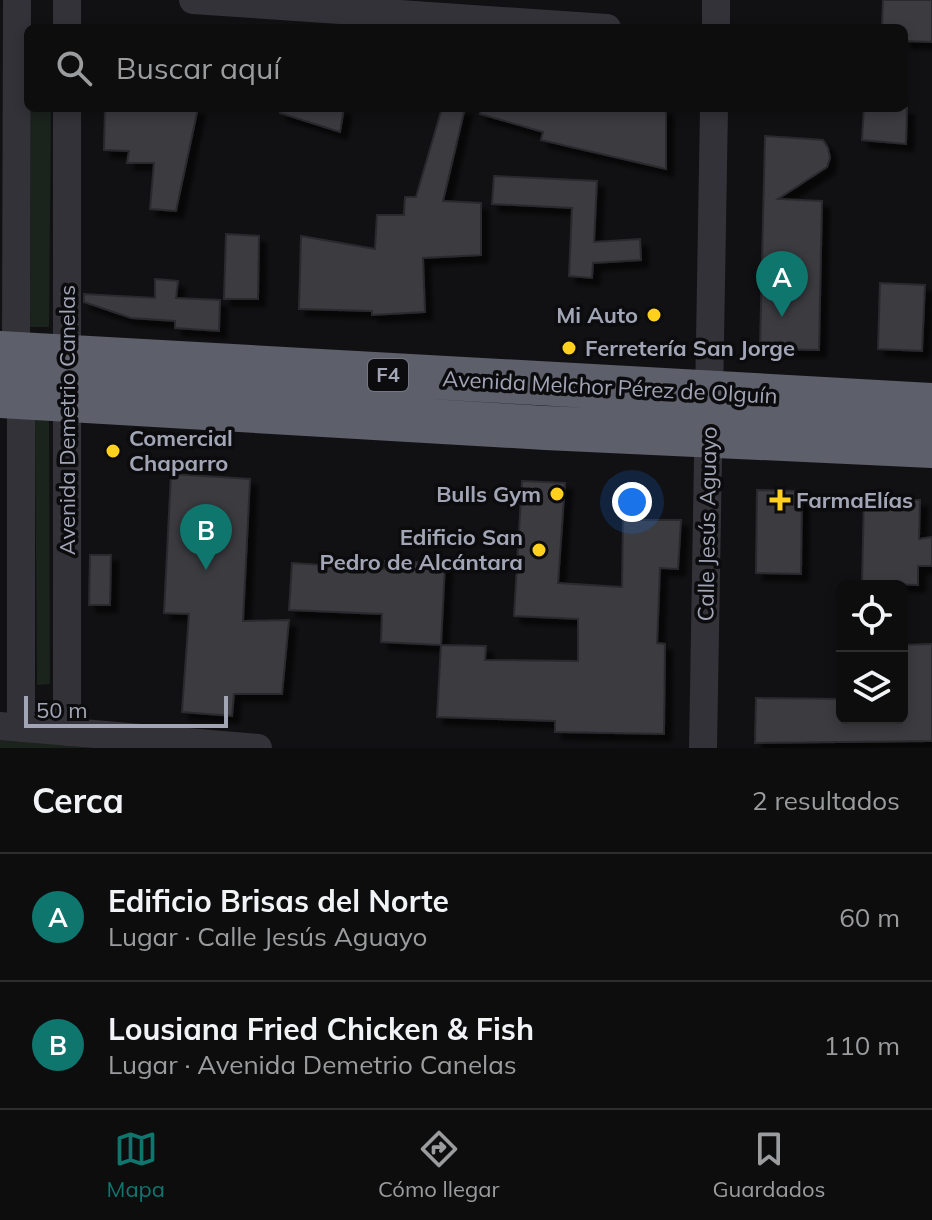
<!DOCTYPE html>
<html lang="es">
<head>
<meta charset="utf-8">
<style>
	:root { --surface:#0d0d0e; --page:#1b1b1c; --text:#f1f3f6; --muted:#9a9c9e; --line:#2d2d2e; --accent:#0f766e }
	body { margin:0; font-family:Mulish,sans-serif; background:var(--page); color:var(--text) }
	.controls { position:absolute; right:24px; bottom:24px; display:grid; overflow:hidden; border-radius:12px; box-shadow:0 4px 12px #0003 }
	.controls button { width:72px; height:72px; display:grid; place-items:center; padding:0; border:0; border-bottom:2px solid var(--line); background:var(--surface); color:var(--text); font:40px sans-serif }
	.scale { position:absolute; left:24px; bottom:20px; width:204px; box-sizing:border-box; padding-left:8px; border:4px solid #a1a5b5; border-top:0; font-size:22px; line-height:28px; white-space:nowrap; color:#a1a5b5; -webkit-text-stroke:6px #0c0c0e; paint-order:stroke }
	.you { position:absolute; left:632px; top:502px; width:28px; height:28px; margin:-20px; border:6px solid #fff; border-radius:50%; background:#1a73e8; box-shadow:0 0 0 12px #1a73e833 }
	.badge { display:grid; place-items:center; width:52px; height:52px; border-radius:50%; background:var(--accent); color:#fff; font-size:26px; font-weight:700 }
	.pin { position:absolute; translate:-50% -66px; filter:drop-shadow(0 2px 4px #0008) }
	.pin::after { content:''; position:absolute; top:42px; width:28px; height:24px; background:inherit; clip-path:polygon(0 0,100% 0,50% 100%) }
	.list { margin:0; padding:0; list-style:none }
	h2 { display:flex; justify-content:space-between; align-items:center; height:104px; margin:0; padding:0 32px; font-size:34px }
	h2 small { font-size:26px; font-weight:400; color:var(--muted) }
	.list li { display:grid; grid-template-columns:52px 1fr auto; gap:24px; align-items:center; box-sizing:border-box; height:128px; padding:0 32px; border-top:2px solid var(--line) }
	.list b { display:block; font-size:30px; white-space:nowrap }
	.list p { margin:0; font-size:26px; white-space:nowrap; color:var(--muted) }
	.list em { font-size:26px; font-style:normal; color:var(--muted) }
	.icon { flex:none; width:44px; height:44px; fill:none; stroke:currentColor; stroke-width:2; stroke-linecap:round; stroke-linejoin:round }
	.map { position:relative; flex:none; width:932px; height:748px; overflow:hidden }
	.search { position:absolute; background:var(--surface); box-shadow:0 4px 12px #0003; left:24px; right:24px; top:24px; height:88px; display:flex; align-items:center; gap:20px; box-sizing:border-box; padding:0 28px; border-radius:12px; color:var(--muted); font-size:30px }
	.sheet { height:360px; background:var(--surface) }
	nav { display:flex; justify-content:space-around; align-items:center; box-sizing:border-box; height:112px; border-top:2px solid var(--line); background:var(--surface); font-size:22px; color:var(--muted) }
	nav a { display:grid; justify-items:center; gap:4px }
	nav .on { color:var(--accent) }
	.map>svg:first-child { display:block }
	.green { fill:#1b231d }
	.building { fill:#3a3b41; stroke:#2b2b2f; stroke-width:2; filter:url(#shadow) }
	.lines { fill:none; stroke-linecap:round; stroke-linejoin:round }
	.street { stroke:#323238; stroke-width:28 }
	.highway { stroke:#5d5f6a; stroke-width:44 }
	.poi-dot { fill:#ffd01d; stroke:#0c0c0e; stroke-width:3 }
	.labels { text-anchor:middle; stroke-width:7; stroke-linejoin:round; paint-order:stroke }
	.shield { fill:#0c0c0e; stroke:#747783; stroke-width:2 }
	.shield-label { font-size:20px; font-weight:bold; fill:#a1a5b5 }
	.poi-label { font-size:22px; font-weight:bold; fill:#a1a5b5; stroke:#0c0c0e; text-anchor:end }
	.street-label { font-size:22px; fill:#a1a5b5; stroke:#0c0c0e }
</style>
</head>
<body>
<div class="map">
<svg width="932" height="748" viewBox="0 0 932 748">
	<defs>
		<filter id="shadow"><feDropShadow dx="7" dy="7" stdDeviation="2" flood-color="#0009"/></filter>
	</defs>
	<rect width="100%" height="100%" fill="#111113"/>
	<!-- green -->
	<path class="green" d="M 31,108 L 51,108 L 49,327 L 30,327 Z
		M 49,419 L 50,684 L 37,685 L 35,420 Z
		M 0,739 L 94,748 L 0,748 Z"/>
	<!-- building -->
	<path class="building" d="M 883,0 L 932,0 L 932,42 L 904,41 L 904,28 L 882,28 Z
		M 105,108 L 198,108 L 176,211 L 150,209 L 154,163 L 127,163 L 129,151 L 104,150 Z
		M 280,108 L 344,108 L 340,132 L 280,113 Z
		M 442,108 L 465,108 L 443,201 L 481,203 L 481,255 L 423,258 L 425,312 L 372,315 L 372,311 L 299,309 L 301,236 L 375,249 L 377,215 L 404,215 L 405,197 L 416,197 Z
		M 481,108 L 666,108 L 666,169 L 541,140 L 543,132 L 480,114 Z
		M 864,108 L 907,108 L 906,144 L 862,140 Z
		M 765,136 L 823,140 L 828,148 L 830,158 L 827,167 L 778,199 L 822,201 L 819,350 L 760,349 Z
		M 494,176 L 597,181 L 594,242 L 640,239 L 641,260 L 593,263 L 592,278 L 569,276 L 572,208 L 492,204 Z
		M 226,234 L 259,236 L 258,299 L 224,299 Z
		M 155,279 L 178,281 L 176,298 L 220,300 L 219,331 L 175,328 L 175,321 L 131,318 L 84,302 L 84,294 L 155,298 Z
		M 880,283 L 925,285 L 922,351 L 878,349 Z
		M 171,474 L 250,479 L 243,621 L 289,620 L 282,694 L 234,694 L 232,716 L 182,712 L 189,614 L 164,613 Z
		M 522,481 L 565,483 L 558,583 L 622,587 L 623,520 L 681,520 L 678,569 L 660,568 L 657,643 L 665,644 L 664,734 L 555,732 L 555,721 L 437,717 L 441,645 L 486,646 L 485,660 L 578,661 L 578,619 L 514,616 Z
		M 757,490 L 802,491 L 801,574 L 756,573 Z
		M 864,499 L 920,500 L 919,539 L 932,537 L 932,566 L 918,566 L 918,585 L 862,583 Z
		M 90,555 L 111,555 L 110,605 L 89,605 Z
		M 385,561 L 445,563 L 441,645 L 381,642 L 382,614 L 289,610 L 292,563 L 384,569 Z
		M 932,644 L 932,741 L 755,743 L 756,698 L 842,699 L 842,718 L 902,718 L 902,645 Z"/>
	<g class="lines">
		<!-- street -->
		<path class="street" d="M 17,0 L 16,342 L 21,398 L 21,728
			M 193,0 L 607,28
			M 67,28 L 67,0
			M 716,28 L 716,0
			M 0,726 L 258,748
			M 67,732 L 67,108
			M 703,748 L 714,108"/>
		<!-- highway -->
		<path class="highway" d="M 0,353 L 932,405
			M 0,396 L 546,428 L 932,446"/>
	</g>
	<!-- markers -->
	<g class="poi-dot">
		<circle cx="654" cy="315" r="8"/>
		<circle cx="569" cy="348" r="8"/>
		<circle cx="113" cy="451" r="8"/>
		<circle cx="557" cy="494" r="8"/>
		<path d="M776 488h8v8h8v8h-8v8h-8v-8h-8v-8h8z"/>
		<circle cx="539" cy="550" r="8"/>
	</g>
	<g class="labels">
		<!-- shield labels -->
		<rect class="shield" x="368" y="359" width="40" height="32" rx="6"/>
		<g class="shield-label">
			<text x="388" y="382">F4</text>
		</g>
		<!-- poi labels -->
		<g class="poi-label">
			<text x="638" y="323">Mi Auto</text>
			<text x="585" y="356" text-anchor="start">Ferretería San Jorge</text>
			<text x="129" y="446" text-anchor="start">Comercial<tspan x="129" dy="25">Chaparro</tspan></text>
			<text x="541" y="502">Bulls Gym</text>
			<text x="796" y="508" text-anchor="start">FarmaElías</text>
			<text x="523" y="545">Edificio San<tspan x="523" dy="25">Pedro de Alcántara</tspan></text>
		</g>
		<!-- street labels -->
		<g class="street-label">
			<text transform="translate(610 387) rotate(3)" y="8">Avenida Melchor Pérez de Olguín</text>
			<text transform="translate(67 420) rotate(-90)" y="8">Avenida Demetrio Canelas</text>
			<text transform="translate(707 524) rotate(-89)" y="8">Calle Jesús Aguayo</text>
		</g>
	</g>
</svg>
<div class="controls">
<button><svg class="icon" aria-label="locate" viewBox="0 0 24 24"><circle cx="12" cy="12" r="6"/><path d="M12 2v4M12 18v4M2 12h4M18 12h4"/></svg></button>
<button><svg class="icon" aria-label="layers" viewBox="0 0 24 24"><path d="M12 4l9 5-9 5-9-5zM3 14l9 5 9-5"/></svg></button>
</div>
<div class="scale">50 m</div>
<div class="you"></div>
<div class="pin badge" style="left:782px;top:317px">A</div>
<div class="pin badge" style="left:206px;top:570px">B</div>
<div class="search"><svg class="icon" aria-label="search" viewBox="0 0 24 24"><circle cx="10" cy="10" r="6"/><path d="M15 15l6 6"/></svg>Buscar aquí</div>
</div>
<section class="sheet">
<h2>Cerca<small>2 resultados</small></h2>
<ul class="list">
<li><span class="badge">A</span><div><b>Edificio Brisas del Norte</b><p>Lugar · Calle Jesús Aguayo</p></div><em>60 m</em></li>
<li><span class="badge">B</span><div><b>Lousiana Fried Chicken &amp; Fish</b><p>Lugar · Avenida Demetrio Canelas</p></div><em>110 m</em></li>
</ul>
</section>
<nav>
<a class="on"><svg class="icon" aria-label="map" viewBox="0 0 24 24"><path d="M3 6l6-2 6 2 6-2v14l-6 2-6-2-6 2zM9 4v14M15 6v14"/></svg>Mapa</a>
<a><svg class="icon" aria-label="directions" viewBox="0 0 24 24"><path d="M12 3l9 9-9 9-9-9zM9 14v-3h6M13 9l2 2-2 2"/></svg>Cómo llegar</a>
<a><svg class="icon" aria-label="saved" viewBox="0 0 24 24"><path d="M7 4h10v16l-5-4-5 4z"/></svg>Guardados</a>
</nav>
</body>
</html>
